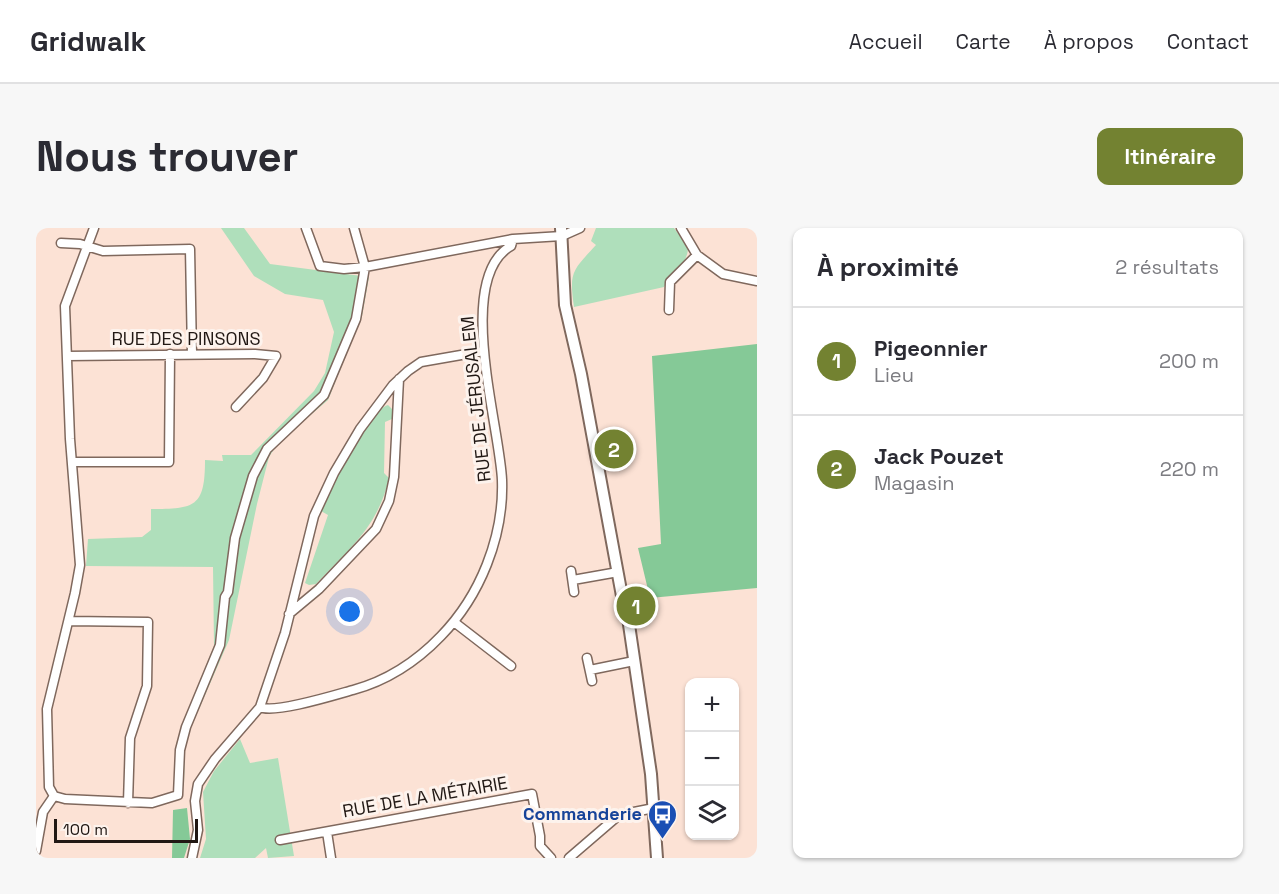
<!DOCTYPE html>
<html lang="fr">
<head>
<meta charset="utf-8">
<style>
	:root { --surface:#fff; --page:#f7f7f7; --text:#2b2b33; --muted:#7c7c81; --line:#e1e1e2; --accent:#738231 }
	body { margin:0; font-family:"Space Grotesk",sans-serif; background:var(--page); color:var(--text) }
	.controls { position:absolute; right:18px; bottom:18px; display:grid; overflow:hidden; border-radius:12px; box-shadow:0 2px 4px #0004 }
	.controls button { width:54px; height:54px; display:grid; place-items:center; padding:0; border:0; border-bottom:2px solid var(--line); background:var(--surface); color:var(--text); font:30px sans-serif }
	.scale { position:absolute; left:18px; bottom:15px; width:144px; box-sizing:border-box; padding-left:6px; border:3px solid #211814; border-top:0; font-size:16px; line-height:21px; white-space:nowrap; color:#211814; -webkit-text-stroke:4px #fdf3ed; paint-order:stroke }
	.you { position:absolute; left:314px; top:384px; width:21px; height:21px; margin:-15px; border:4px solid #fff; border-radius:50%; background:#1a73e8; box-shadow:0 0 0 9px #1a73e833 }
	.badge { display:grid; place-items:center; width:39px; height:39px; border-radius:50%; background:var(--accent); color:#fff; font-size:20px; font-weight:700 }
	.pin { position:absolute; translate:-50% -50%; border:3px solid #fff; box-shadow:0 2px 6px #0006 }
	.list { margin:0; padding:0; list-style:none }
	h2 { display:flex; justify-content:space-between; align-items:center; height:78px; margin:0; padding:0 24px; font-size:26px }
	h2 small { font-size:20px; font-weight:400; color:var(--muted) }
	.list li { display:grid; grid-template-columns:39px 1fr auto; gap:18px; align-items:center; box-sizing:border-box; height:108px; padding:0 24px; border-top:2px solid var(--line) }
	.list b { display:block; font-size:22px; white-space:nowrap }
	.list p { margin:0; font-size:20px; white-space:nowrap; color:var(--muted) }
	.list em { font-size:20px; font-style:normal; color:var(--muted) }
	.icon { flex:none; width:33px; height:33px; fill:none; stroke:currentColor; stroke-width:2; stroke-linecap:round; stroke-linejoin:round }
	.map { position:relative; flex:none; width:721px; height:630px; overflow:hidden; border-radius:12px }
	header { display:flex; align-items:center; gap:36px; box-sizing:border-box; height:84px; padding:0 30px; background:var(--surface); border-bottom:2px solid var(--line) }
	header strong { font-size:28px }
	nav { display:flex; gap:33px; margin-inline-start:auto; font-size:21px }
	.intro { display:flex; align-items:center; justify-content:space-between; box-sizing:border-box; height:144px; padding:0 36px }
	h1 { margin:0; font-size:42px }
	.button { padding:15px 27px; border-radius:12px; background:var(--accent); color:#fff; font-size:21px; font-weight:700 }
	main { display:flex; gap:36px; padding:0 36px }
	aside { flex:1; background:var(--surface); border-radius:12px; box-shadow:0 2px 4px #0004 }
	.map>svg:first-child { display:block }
	.green { fill:#afdfbb }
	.forest { fill:#85c997 }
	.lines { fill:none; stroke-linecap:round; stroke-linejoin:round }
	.minor-casing { stroke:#7f685d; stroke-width:11 }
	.tertiary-casing { stroke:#7f685d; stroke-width:14 }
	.minor { stroke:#fff; stroke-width:8 }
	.tertiary { stroke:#fff; stroke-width:10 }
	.labels { text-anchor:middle; stroke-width:6; stroke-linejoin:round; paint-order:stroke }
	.street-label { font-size:18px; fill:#211814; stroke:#fdf3ed }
	.transit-label { font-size:18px; font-weight:bold; fill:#164399; stroke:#fdf3ed; text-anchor:end }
</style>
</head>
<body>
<header>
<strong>Gridwalk</strong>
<nav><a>Accueil</a><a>Carte</a><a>À propos</a><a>Contact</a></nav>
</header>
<div class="intro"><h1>Nous trouver</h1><a class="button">Itinéraire</a></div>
<main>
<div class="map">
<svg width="721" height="630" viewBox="0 0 721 630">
	<rect width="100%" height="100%" fill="#fce2d5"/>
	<!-- green -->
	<path class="green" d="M 185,0 L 208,0 L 234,36 L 333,49 L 326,88 L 292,172 L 242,215 L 233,229 L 221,276 L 193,412 L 149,513 L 148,557 L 140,562 L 140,517 L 146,497 L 178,418 L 177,339 L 50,338 L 52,311 L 106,309 L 115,302 L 115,281 C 159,281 169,279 169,232 L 187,233 L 186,227 L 215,227 L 278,163 L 289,145 L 298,104 L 287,72 L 249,66 L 218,48 Z
		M 560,0 L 638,0 L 652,19 C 652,37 636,44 628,59 L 538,79 C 533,44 536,43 560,17 L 555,13 Z
		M 352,177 L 356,181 L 356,191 L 349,194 L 348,245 L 353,250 C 342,299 313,321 280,356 L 273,357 L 269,355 L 292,287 L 285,283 C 295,261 330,184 352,177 Z
		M 204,511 L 214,535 L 242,530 L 258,628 L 232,630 L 230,620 L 219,630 L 164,630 L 170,611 L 167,564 L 178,543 Z"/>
	<!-- forest -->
	<path class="forest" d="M 721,116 L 721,360 L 614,370 L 602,320 L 625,316 L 616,128 Z
		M 151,580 L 154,611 L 148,630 L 136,630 L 137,582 Z"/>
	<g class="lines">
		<defs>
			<path id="minor" d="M 270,0 L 284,38 L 308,41 L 329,39 L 477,11 L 526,8 L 544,0
				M 645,0 L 661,27 L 687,46 L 721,53
				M 25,15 L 44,16 L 67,23 L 154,21 L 156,126
				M 633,82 L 634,54 L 661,27
				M 31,128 L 219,126 L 240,128 L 227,150 L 200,179
				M 36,234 L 133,234 L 134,126
				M 535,343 L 538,364
				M 537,352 L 582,344
				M 253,386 L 283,361 L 340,301 L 353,273 L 358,249 L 363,151
				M 33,393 L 112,394 L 111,458 L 94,510 L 92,575
				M 418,394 L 475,438
				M 551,430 L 556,453
				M 554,442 L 598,433
				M 224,479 C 238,486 299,467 317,462 C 350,453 381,433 405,408 C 444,368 468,309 466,252 C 464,199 418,50 475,18 L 477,11
				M 18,568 L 29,571 L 116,575 L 142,567 L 144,522 L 150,499 L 184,417 L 189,369 L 192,364 L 199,310 L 217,248 L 231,221 L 288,167 L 320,91 L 329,39 L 318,0
				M 18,568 L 13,559 L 11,481 L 39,365 L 44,337 L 34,211 L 29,78 L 58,0
				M 291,604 L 295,630
				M 244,612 L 496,566 L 504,608 L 504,618 L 515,630
				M 0,623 L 7,584 L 18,568
				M 156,630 L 162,602 L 159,573 L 162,556 L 179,531 L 224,479 L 249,405 L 278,288 L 298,245 L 324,201 L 357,157 L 372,143 L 385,134 L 448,123
				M 533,630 L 583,587 L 618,580"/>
			<path id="tertiary" d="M 525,0 L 529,77 L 545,146 L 586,368 L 591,383 L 615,546 L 621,630"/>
		</defs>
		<!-- minor casing -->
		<use href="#minor" class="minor-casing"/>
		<!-- tertiary casing -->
		<use href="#tertiary" class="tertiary-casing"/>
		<!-- minor -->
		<use href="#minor" class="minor"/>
		<!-- tertiary -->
		<use href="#tertiary" class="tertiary"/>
	</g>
	<!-- icons -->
	<defs>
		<symbol id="bus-pin" viewBox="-11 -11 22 30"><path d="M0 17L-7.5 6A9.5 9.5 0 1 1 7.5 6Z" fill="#1a4fb4" stroke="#fdf3ed"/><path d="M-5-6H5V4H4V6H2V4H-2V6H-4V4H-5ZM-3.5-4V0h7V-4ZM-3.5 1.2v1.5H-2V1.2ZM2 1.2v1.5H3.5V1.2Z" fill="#fff"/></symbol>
	</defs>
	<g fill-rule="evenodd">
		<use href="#bus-pin" x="610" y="570" width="33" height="45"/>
	</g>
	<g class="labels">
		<!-- street labels -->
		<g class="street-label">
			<text x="150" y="117">RUE DES PINSONS</text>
			<text transform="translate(440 171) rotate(-96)" y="6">RUE DE JÉRUSALEM</text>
			<text transform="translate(389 569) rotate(-10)" y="6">RUE DE LA MÉTAIRIE</text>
		</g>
		<!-- transit labels -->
		<g class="transit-label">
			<text x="606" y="592">Commanderie</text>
		</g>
	</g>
</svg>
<div class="controls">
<button>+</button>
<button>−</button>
<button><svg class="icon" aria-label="layers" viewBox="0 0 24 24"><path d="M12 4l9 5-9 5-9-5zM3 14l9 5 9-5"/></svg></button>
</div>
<div class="scale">100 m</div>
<div class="you"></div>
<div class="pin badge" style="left:600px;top:378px">1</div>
<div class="pin badge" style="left:578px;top:221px">2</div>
</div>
<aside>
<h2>À proximité<small>2 résultats</small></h2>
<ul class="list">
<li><span class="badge">1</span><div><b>Pigeonnier</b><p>Lieu</p></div><em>200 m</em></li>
<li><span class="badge">2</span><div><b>Jack Pouzet</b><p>Magasin</p></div><em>220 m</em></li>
</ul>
</aside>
</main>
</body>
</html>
